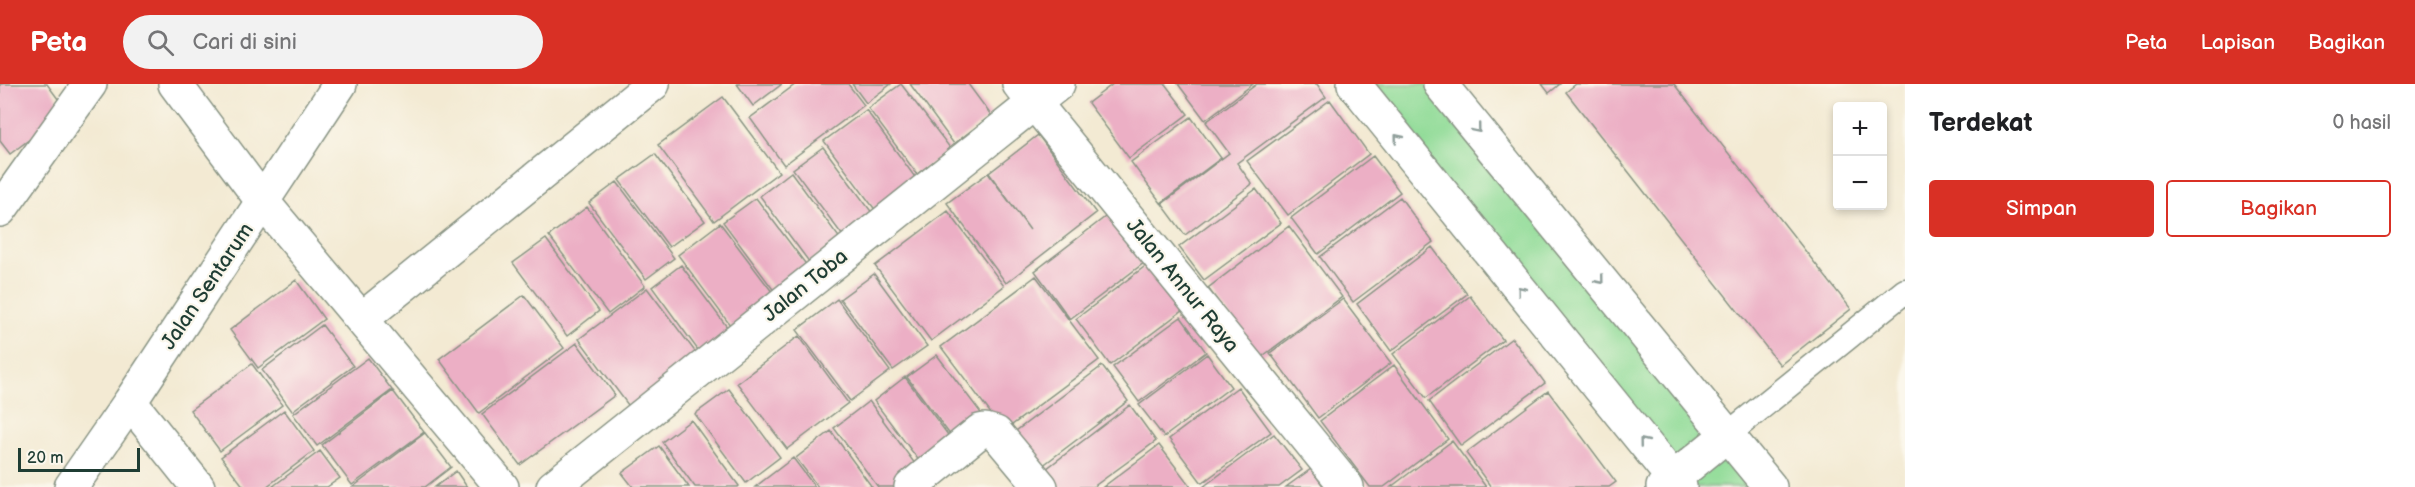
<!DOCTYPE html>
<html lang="id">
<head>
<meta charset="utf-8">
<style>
	:root { --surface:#fff; --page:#f2f2f2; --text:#202124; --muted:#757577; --line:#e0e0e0; --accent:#d93025 }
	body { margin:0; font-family:"Balsamiq Sans",sans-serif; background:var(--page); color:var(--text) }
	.controls { position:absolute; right:18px; top:18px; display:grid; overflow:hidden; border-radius:6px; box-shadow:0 3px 9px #0003 }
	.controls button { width:54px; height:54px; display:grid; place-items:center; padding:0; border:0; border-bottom:2px solid var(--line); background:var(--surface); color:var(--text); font:30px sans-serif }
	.scale { position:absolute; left:18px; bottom:15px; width:122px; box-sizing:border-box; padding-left:6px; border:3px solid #1f3d34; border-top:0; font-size:16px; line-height:21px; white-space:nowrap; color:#1f3d34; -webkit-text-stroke:4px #fbf7ec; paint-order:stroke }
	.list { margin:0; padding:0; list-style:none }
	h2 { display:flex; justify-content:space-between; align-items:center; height:78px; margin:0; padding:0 24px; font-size:26px }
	h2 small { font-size:20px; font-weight:400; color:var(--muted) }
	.actions { display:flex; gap:12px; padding:18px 24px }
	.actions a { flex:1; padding:14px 0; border:2px solid var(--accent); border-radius:6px; text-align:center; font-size:21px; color:var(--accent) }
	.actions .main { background:var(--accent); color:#fff }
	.icon { flex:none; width:33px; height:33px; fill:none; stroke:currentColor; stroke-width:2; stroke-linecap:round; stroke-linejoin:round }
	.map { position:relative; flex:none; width:1905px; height:403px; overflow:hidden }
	header { display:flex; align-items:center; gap:36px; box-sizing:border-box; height:84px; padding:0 30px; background:var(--accent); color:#fff }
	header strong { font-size:28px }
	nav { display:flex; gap:33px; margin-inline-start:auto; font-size:21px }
	.search { width:420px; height:54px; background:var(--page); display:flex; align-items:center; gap:15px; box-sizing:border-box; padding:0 21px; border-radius:33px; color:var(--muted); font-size:22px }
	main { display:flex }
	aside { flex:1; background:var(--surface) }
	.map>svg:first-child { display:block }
	.green { fill:#90db97; stroke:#588c66; stroke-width:1.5 }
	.building { fill:#ecafc5 }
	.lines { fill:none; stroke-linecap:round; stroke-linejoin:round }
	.service-casing { stroke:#899484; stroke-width:27 }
	.minor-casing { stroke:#899484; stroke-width:36 }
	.service { stroke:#fff; stroke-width:24 }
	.minor { stroke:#fff; stroke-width:33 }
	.oneway { stroke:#8f9e9a }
	.labels { text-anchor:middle; stroke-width:4.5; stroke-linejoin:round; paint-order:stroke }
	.street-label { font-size:21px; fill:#1f3d34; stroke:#fbf7ec }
</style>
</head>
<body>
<header>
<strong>Peta</strong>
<div class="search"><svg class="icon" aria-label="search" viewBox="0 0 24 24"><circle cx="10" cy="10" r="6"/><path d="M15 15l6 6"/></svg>Cari di sini</div>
<nav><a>Peta</a><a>Lapisan</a><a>Bagikan</a></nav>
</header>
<main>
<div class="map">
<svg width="1905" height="403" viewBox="0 0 1905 403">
	<rect width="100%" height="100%" fill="#fbf7ec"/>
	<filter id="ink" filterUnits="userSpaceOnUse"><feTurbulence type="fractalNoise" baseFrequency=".0167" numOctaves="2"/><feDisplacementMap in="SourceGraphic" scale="12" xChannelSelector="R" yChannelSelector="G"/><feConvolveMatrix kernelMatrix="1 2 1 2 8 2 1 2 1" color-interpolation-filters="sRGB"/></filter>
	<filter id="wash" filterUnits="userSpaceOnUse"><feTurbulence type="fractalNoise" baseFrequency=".008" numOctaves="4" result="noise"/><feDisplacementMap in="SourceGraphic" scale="24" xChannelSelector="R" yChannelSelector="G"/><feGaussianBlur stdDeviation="1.35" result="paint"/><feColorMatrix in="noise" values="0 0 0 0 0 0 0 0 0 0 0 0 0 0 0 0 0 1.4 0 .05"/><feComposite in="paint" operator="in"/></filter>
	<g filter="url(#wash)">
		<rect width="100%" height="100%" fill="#f3ead3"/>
		<!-- green -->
		<path class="green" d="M 1356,0 L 1442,0 L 1770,403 L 1680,403 Z"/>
		<g id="blocks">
			<!-- building -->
			<path class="building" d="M 0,0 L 47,0 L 67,27 L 10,70 L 0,57 Z
				M 737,0 L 782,0 L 753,22 Z
				M 796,0 L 848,0 L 864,21 L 784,81 L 750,34 Z
				M 852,0 L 891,0 L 866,19 Z
				M 901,0 L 951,65 L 917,90 L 868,24 Z
				M 910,0 L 968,0 L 991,31 L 954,60 Z
				M 1113,0 L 1165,0 L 1188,30 L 1129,74 L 1088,19 Z
				M 1178,0 L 1253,0 L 1205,36 Z
				M 1257,0 L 1317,0 L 1326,13 L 1237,79 L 1252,100 L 1185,151 L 1162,120 L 1229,69 L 1206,38 Z
				M 1542,0 L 1560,0 L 1549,9 Z
				M 1576,0 L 1674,0 L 1851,225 L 1780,281 L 1566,8 Z
				M 723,13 L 779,88 L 714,137 L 658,61 Z
				M 1330,16 L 1369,70 L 1288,131 L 1247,77 Z
				M 866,26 L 920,100 L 879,131 L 824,57 Z
				M 1191,33 L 1221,74 L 1161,119 L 1131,78 Z
				M 1038,51 L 1096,129 L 1006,199 L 947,119 L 988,89 L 1030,146 L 989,89 Z
				M 823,63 L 876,134 L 846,156 L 793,85 Z
				M 655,70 L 705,137 L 669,163 L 619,96 Z
				M 1373,72 L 1400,108 L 1318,170 L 1291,134 Z
				M 791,88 L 841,156 L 810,179 L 760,112 Z
				M 617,98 L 674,174 L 646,195 L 589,119 Z
				M 1256,105 L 1281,139 L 1204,196 L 1179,163 Z
				M 1400,113 L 1433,158 L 1353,218 L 1320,173 Z
				M 756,114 L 808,183 L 775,208 L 723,138 Z
				M 587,123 L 645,202 L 608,230 L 549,152 Z
				M 948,127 L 1004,202 L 931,257 L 875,182 Z
				M 1109,130 L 1145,178 L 1070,235 L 1035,187 Z
				M 720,139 L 779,217 L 736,249 L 678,171 Z
				M 1289,142 L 1342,213 L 1260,274 L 1208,204 Z
				M 546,155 L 599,227 L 567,252 L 513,179 Z
				M 1432,163 L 1467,210 L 1391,267 L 1357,220 Z
				M 1148,180 L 1183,226 L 1110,281 L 1076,235 Z
				M 681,181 L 733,251 L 703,273 L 652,203 Z
				M 874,190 L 927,262 L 893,286 L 840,215 Z
				M 1036,192 L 1099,276 L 1004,347 L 941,263 Z
				M 296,196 L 324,235 L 258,284 L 230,246 Z
				M 647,204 L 700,274 L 631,325 L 579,255 Z
				M 524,211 L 564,264 L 479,329 L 439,275 Z
				M 1470,212 L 1503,256 L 1426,314 L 1393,270 Z
				M 837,215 L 890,287 L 850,317 L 797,246 Z
				M 1343,215 L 1391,279 L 1318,334 L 1270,269 Z
				M 1181,233 L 1206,268 L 1139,318 L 1113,283 Z
				M 322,241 L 353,282 L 292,327 L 262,286 Z
				M 799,252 L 848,319 L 787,365 L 737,299 Z
				M 1512,254 L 1545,299 L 1461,362 L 1429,317 Z
				M 577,259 L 615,311 L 520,381 L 482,330 Z
				M 1207,270 L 1231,303 L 1164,353 L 1139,321 Z
				M 937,271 L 984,333 L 954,356 L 907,293 Z
				M 368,274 L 392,306 L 317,362 L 293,330 Z
				M 252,280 L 282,321 L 220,367 L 190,326 Z
				M 1394,281 L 1448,355 L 1384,403 L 1370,403 L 1320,337 Z
				M 1102,282 L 1128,317 L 1038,385 L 1012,350 Z
				M 905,293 L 951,355 L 920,378 L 874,317 Z
				M 1238,303 L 1271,348 L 1202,399 L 1169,355 Z
				M 729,305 L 780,373 L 746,399 L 695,330 Z
				M 393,307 L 424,348 L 352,401 L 322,361 Z
				M 1548,307 L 1616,398 L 1609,403 L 1491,403 L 1466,369 Z
				M 869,317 L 921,388 L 901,403 L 878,403 L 834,344 Z
				M 1130,321 L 1156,357 L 1093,403 L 1053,403 L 1042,388 Z
				M 284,326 L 314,367 L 266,403 L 244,403 L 221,373 Z
				M 691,336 L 739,402 L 738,403 L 695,403 L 662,358 Z
				M 831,347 L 872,403 L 818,403 L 796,374 Z
				M 425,349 L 451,383 L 425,403 L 353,403 Z
				M 1274,350 L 1302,386 L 1279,403 L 1203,403 Z
				M 1452,357 L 1486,403 L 1391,403 Z
				M 1159,361 L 1191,403 L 1103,403 Z
				M 659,362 L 689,403 L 633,403 L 622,389 Z
				M 320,367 L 340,394 L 327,403 L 272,403 Z
				M 793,374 L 815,403 L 755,403 Z
				M 1311,385 L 1324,403 L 1286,403 Z
				M 456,387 L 467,403 L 435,403 Z"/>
		</g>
	</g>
	<g filter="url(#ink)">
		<use href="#blocks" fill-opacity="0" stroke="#899484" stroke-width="1.5"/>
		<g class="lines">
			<defs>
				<path id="service" d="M 1727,351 L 1905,207"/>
				<path id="minor" d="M 175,0 L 263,118 L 502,403
					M 1019,0 L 1347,403
					M 1354,0 L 1680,403
					M 1440,0 L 1770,403
					M 0,126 L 90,0
					M 363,234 L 653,0
					M 130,318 L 198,403
					M 71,403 L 130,318 L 340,0
					M 553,403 L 1058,0
					M 911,403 L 980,347 L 985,346 L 996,349 L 1041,403
					M 1663,403 L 1727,351"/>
			</defs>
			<!-- service casing -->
			<use href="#service" class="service-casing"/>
			<!-- minor casing -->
			<use href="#minor" class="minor-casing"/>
			<!-- service -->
			<use href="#service" class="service"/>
			<!-- minor -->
			<use href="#minor" class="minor"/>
		</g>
		<!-- one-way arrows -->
		<defs><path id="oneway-chevron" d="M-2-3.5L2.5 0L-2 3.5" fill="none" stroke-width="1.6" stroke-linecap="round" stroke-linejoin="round" transform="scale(1.5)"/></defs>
		<g class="oneway">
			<use href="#oneway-chevron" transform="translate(1477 45) rotate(51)"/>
			<use href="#oneway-chevron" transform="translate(1398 54) rotate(-129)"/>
			<use href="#oneway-chevron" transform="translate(1600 196) rotate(51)"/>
			<use href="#oneway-chevron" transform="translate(1521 206) rotate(-129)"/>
			<use href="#oneway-chevron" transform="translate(1643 358) rotate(-129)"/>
		</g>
	</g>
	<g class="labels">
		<!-- street labels -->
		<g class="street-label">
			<text transform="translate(805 201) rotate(-39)" y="7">Jalan Toba</text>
			<text transform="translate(1183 201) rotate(51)" y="7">Jalan Annur Raya</text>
			<text transform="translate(207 202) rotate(-56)" y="7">Jalan Sentarum</text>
		</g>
	</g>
</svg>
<div class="controls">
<button>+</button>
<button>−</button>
</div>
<div class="scale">20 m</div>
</div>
<aside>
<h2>Terdekat<small>0 hasil</small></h2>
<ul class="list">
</ul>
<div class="actions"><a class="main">Simpan</a><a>Bagikan</a></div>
</aside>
</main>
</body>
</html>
